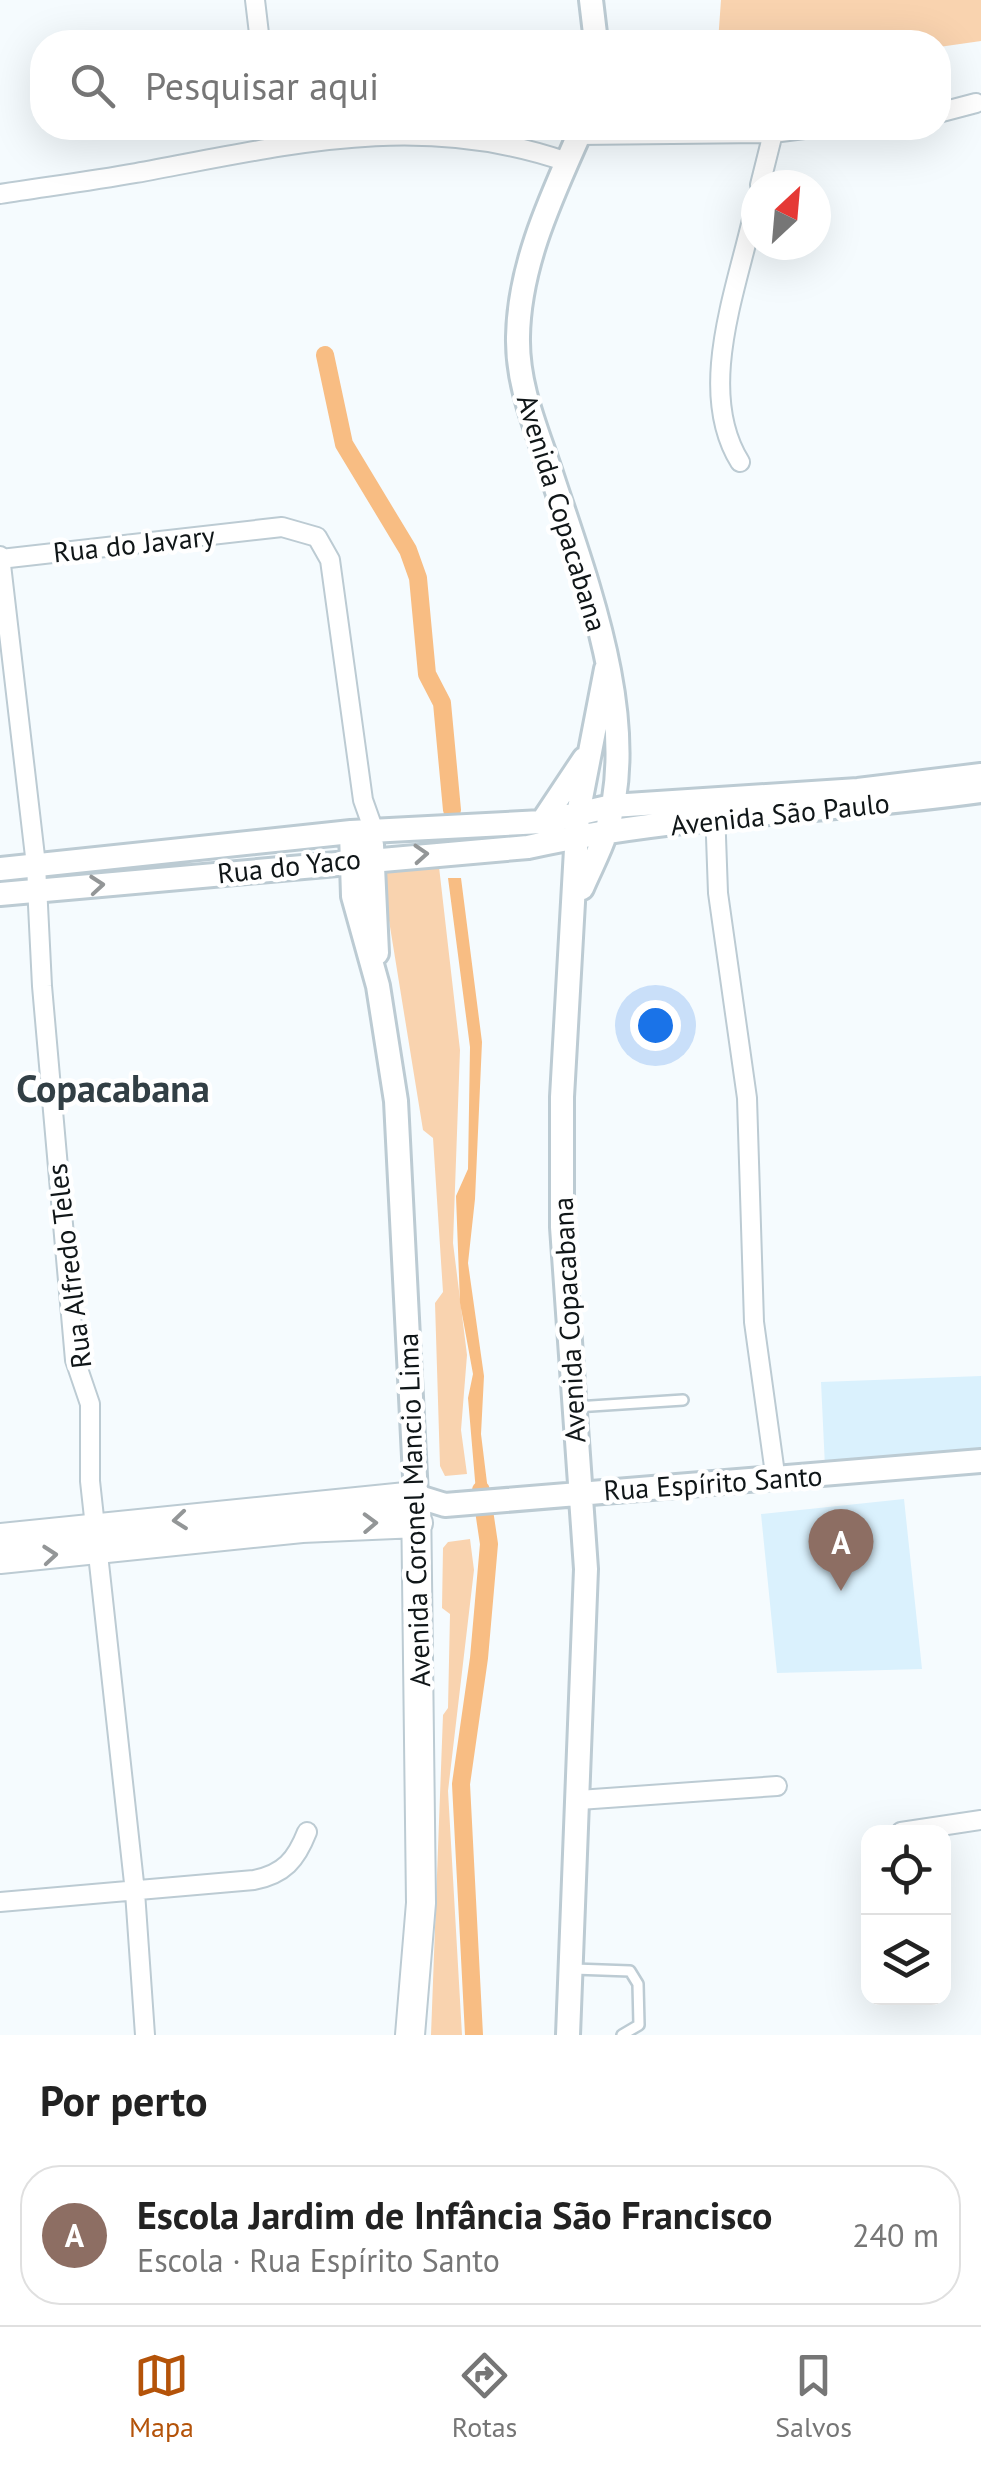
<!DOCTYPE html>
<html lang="pt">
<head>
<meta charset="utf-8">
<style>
	:root { --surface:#fff; --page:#f2f2f2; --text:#222; --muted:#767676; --line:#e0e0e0; --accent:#b45309 }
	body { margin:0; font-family:"PT Sans",sans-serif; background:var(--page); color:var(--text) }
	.controls { position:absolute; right:30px; bottom:30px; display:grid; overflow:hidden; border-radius:20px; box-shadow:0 10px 40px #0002 }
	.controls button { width:90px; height:90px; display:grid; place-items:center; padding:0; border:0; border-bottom:2px solid var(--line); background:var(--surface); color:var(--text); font:50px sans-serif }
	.compass { position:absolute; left:741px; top:170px; width:90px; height:90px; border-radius:50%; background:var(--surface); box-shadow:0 10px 40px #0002; rotate:26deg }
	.you { position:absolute; left:655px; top:1025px; width:35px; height:35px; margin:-25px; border:8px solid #fff; border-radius:50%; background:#1a73e8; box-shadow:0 0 0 15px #1a73e833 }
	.badge { display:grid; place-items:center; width:65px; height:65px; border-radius:50%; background:var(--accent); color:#fff; font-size:32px; font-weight:700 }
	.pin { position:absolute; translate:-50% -82px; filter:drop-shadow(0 2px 5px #0008) }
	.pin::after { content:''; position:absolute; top:52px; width:35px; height:30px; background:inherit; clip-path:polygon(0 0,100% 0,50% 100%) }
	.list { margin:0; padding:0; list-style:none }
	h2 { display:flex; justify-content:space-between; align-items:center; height:130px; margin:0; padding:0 40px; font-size:42px }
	h2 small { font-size:32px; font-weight:400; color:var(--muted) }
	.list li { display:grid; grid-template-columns:65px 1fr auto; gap:30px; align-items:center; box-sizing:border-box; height:140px; margin:0 20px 20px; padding:0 20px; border:2px solid var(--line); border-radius:40px }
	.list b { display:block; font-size:38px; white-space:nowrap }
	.list p { margin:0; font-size:32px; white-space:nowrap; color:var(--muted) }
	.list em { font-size:32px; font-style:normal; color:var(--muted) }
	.icon { flex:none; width:55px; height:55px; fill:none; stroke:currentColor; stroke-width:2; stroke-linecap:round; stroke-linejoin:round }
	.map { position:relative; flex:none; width:981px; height:2035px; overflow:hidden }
	.search { position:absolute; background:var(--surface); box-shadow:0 10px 40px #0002; left:30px; right:30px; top:30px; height:110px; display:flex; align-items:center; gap:25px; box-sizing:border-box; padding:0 35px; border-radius:40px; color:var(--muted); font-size:38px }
	.sheet { height:290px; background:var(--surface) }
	nav { display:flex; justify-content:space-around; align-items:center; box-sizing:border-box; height:140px; border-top:2px solid var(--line); background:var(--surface); font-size:28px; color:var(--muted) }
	nav a { display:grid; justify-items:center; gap:5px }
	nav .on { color:var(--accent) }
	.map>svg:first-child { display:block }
	.built { fill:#daf1fd }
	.green { fill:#f9d3af }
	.water { fill:#f8bd83 }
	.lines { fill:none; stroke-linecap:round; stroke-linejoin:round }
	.canal { stroke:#f8bd83; stroke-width:18 }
	.service-casing { stroke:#bccbd3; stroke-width:14 }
	.minor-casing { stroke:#bccbd3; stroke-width:22 }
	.tertiary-casing { stroke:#bccbd3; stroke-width:28 }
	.secondary-casing { stroke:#bccbd3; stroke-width:32 }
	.service { stroke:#fff; stroke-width:9 }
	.minor { stroke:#fff; stroke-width:18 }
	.tertiary { stroke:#fff; stroke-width:22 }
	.secondary { stroke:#fff; stroke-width:28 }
	.oneway { stroke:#939697 }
	.labels { text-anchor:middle; stroke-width:9; stroke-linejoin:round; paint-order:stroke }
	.street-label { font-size:28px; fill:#101618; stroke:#fff }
	.district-label { font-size:38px; font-weight:bold; fill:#323f45; stroke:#fff }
</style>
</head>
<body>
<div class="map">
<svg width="981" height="2035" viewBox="0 0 981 2035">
	<rect width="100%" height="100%" fill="#f5fbfe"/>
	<!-- built -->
	<path class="built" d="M 981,1376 L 981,1451 L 825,1467 L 821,1382 Z
		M 904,1499 L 922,1669 L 777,1673 L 761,1514 Z"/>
	<!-- green -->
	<path class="green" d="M 721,0 L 981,0 L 981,41 L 939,47 L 938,42 L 718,42 Z
		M 438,858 L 460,1050 L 453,1243 L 467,1355 L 461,1430 L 467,1474 L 445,1476 L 440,1466 L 435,1303 L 443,1292 L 433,1138 L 423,1130 L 380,865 Z
		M 470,1539 L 474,1570 L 448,1791 L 462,2035 L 431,2035 L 443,1715 L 448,1708 L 450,1614 L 442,1608 L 443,1548 L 448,1542 Z"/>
	<!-- water -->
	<path class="water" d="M 448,878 L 461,878 L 482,1042 L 475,1199 L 468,1263 L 484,1376 L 481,1434 L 488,1491 L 476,1492 L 468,1398 L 473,1374 L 460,1303 L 456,1196 L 468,1169 L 470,1047 Z"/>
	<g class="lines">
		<!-- canal -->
		<path class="canal" d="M 325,355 L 344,444 L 408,550 L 418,578 L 427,674 L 442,703 L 452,810
			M 474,2035 L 461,1784 L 479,1658 L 489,1544 L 481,1490"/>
		<defs>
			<path id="service" d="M 576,1407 L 683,1400
				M 574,1969 L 630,1971 L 638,1984 L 639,2025 L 622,2035"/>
			<path id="minor" d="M 255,0 L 260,42
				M 938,113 L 976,103
				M 579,135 L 773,133 L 812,128
				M 760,185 L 773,133
				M 0,194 C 45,187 91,181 136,173 C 284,146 418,110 567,162
				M 740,462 C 694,388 740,282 756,202
				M 0,556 L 36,865 L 42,986 L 75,1360 L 90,1404 L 90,1481 L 135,1892 L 145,2035
				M 0,559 L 282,527 L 317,537 L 330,560 L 363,800 L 374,831
				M 715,809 L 718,893 L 747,1098 L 754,1322 L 776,1481
				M 579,1800 L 777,1786
				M 901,1832 L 981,1820
				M 0,1902 L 254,1880 C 284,1874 296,1860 307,1832"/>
			<path id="tertiary" d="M 591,0 L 596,42
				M 542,822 L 584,759
				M 351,832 L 353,896 L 378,986 L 396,1101 L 416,1496 L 445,1505 L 981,1461
				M 372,845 L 377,953
				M 0,869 L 351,832 L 542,822 L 612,806 L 858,790 L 981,775
				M 582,888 C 590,869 600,851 606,832 C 642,723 586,580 552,476 C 537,430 517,387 518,337 C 519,263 553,194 582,128
				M 0,894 L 528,847 C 676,814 831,812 981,791
				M 568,2035 L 586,1569 L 562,1227 L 562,1097 L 578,814 L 606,669"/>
			<path id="secondary" d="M 0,1538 L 416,1496 L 421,1903 L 410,2035
				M 0,1559 L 302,1528 L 418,1523"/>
		</defs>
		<!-- service casing -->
		<use href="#service" class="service-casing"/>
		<!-- minor casing -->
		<use href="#minor" class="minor-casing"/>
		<!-- tertiary casing -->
		<use href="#tertiary" class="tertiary-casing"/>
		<!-- secondary casing -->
		<use href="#secondary" class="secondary-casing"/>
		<!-- service -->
		<use href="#service" class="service"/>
		<!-- minor -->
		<use href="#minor" class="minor"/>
		<!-- tertiary -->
		<use href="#tertiary" class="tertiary"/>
		<!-- secondary -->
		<use href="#secondary" class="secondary"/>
	</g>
	<!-- one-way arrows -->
	<defs><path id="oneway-chevron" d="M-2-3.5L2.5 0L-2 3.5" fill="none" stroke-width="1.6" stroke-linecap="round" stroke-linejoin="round" transform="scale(2.5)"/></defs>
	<g class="oneway">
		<use href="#oneway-chevron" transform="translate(421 854) rotate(-4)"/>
		<use href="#oneway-chevron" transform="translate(97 885) rotate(-5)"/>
		<use href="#oneway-chevron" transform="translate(180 1520) rotate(174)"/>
		<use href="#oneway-chevron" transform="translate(370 1523) rotate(-2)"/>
		<use href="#oneway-chevron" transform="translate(50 1555) rotate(-5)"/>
	</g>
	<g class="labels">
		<!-- street labels -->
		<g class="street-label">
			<text transform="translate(562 513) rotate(73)" y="10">Avenida Copacabana</text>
			<text transform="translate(134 544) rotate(-6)" y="10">Rua do Javary</text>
			<text transform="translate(780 814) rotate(-6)" y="10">Avenida São Paulo</text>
			<text transform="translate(289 866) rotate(-6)" y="10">Rua do Yaco</text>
			<text transform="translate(69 1266) rotate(-97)" y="10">Rua Alfredo Teles</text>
			<text transform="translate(569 1320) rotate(-93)" y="10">Avenida Copacabana</text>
			<text transform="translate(713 1483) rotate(-4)" y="10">Rua Espírito Santo</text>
			<text transform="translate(414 1510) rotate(-92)" y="10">Avenida Coronel Mancio Lima</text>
		</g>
		<!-- district labels -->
		<g class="district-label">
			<text x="113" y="1102">Copacabana</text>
		</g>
	</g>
</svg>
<div class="controls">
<button><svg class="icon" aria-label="locate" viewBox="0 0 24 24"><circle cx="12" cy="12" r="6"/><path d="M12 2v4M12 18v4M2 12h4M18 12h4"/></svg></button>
<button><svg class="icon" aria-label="layers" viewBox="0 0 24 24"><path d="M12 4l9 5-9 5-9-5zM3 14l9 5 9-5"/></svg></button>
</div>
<svg class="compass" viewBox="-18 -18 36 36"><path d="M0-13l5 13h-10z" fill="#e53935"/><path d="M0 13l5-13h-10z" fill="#767676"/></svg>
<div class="you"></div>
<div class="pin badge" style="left:841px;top:1591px;background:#8d6e63">A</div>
<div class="search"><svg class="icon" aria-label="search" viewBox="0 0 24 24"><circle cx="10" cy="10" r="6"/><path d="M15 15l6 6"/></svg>Pesquisar aqui</div>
</div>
<section class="sheet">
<h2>Por perto<small></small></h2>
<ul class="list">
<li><span class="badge" style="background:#8d6e63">A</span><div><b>Escola Jardim de Infância São Francisco</b><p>Escola · Rua Espírito Santo</p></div><em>240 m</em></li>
</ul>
</section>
<nav>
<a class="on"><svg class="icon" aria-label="map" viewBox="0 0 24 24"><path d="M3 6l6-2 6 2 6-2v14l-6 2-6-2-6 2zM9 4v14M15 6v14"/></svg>Mapa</a>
<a><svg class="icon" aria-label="directions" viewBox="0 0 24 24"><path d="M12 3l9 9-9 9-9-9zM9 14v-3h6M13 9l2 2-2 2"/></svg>Rotas</a>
<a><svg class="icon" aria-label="saved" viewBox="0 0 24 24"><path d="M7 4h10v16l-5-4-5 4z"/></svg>Salvos</a>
</nav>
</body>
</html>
